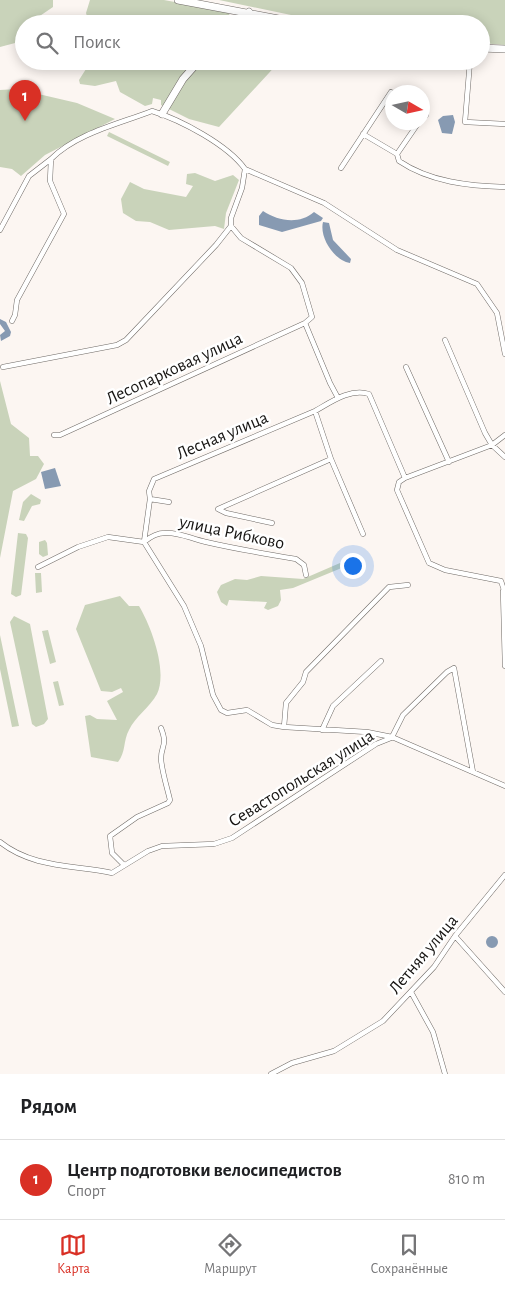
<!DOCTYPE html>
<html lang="ru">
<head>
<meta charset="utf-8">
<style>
	:root { --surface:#fff; --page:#f6f6f6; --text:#202124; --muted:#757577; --line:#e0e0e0; --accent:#d93025 }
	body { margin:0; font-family:"Alegreya Sans",sans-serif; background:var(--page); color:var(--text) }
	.compass { position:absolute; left:385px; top:85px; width:45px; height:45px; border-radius:50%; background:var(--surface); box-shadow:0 2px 12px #0003; rotate:99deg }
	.you { position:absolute; left:352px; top:565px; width:18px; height:18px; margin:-12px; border:4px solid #fff; border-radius:50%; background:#1a73e8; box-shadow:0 0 0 8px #1a73e833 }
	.badge { display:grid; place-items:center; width:32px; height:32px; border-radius:50%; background:var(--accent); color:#fff; font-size:16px; font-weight:700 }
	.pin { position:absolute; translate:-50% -41px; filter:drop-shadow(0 1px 2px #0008) }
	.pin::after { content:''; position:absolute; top:26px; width:18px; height:15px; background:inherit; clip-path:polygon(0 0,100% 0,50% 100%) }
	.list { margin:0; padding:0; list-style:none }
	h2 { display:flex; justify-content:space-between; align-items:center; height:65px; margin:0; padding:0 20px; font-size:21px }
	h2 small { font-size:16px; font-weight:400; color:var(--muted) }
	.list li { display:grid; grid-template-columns:32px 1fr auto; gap:15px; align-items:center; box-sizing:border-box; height:80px; padding:0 20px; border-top:1px solid var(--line) }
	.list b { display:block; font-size:19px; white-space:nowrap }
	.list p { margin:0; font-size:16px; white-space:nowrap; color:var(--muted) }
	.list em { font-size:16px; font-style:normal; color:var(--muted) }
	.icon { flex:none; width:28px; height:28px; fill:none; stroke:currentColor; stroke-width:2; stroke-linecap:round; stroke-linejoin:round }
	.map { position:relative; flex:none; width:505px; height:1074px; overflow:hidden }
	.search { position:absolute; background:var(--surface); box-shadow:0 2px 12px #0003; left:15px; right:15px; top:15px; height:55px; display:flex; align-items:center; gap:12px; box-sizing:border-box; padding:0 18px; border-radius:28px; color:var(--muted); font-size:19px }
	.sheet { height:145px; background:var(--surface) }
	nav { display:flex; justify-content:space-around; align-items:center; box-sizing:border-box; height:70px; border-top:1px solid var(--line); background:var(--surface); font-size:14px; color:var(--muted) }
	nav a { display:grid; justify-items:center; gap:2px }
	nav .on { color:var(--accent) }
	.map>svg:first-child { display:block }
	.green { fill:#c9d3ba }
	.water { fill:#879ab2 }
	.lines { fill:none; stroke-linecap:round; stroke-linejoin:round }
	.street-casing { stroke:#6f6a66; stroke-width:5.5 }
	.secondary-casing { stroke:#6f6a66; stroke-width:8 }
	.street { stroke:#fff; stroke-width:4.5 }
	.secondary { stroke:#fff; stroke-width:7 }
	.labels { text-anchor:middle; stroke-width:5; stroke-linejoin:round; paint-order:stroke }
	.street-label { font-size:18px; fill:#161412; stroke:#fff }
</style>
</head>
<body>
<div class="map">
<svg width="505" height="1074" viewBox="0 0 505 1074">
	<rect width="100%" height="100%" fill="#fcf6f2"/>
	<!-- green -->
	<path class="green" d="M 0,0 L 53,0 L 53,7 L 28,24 L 24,24 L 24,28 L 15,43 L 0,47 Z
		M 90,0 L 164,0 L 228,12 L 233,22 L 254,17 L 291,24 L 89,24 L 86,13 Z
		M 219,0 L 505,0 L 505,45 L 481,43 L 481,24 L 334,24 Z
		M 98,61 L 280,61 L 219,127 L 189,119 L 161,105 L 161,100 L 153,98 L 152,104 L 145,106 L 120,92 L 116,81 L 95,86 L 80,84 L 79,80 L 86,69 L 95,68 Z
		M 17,89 L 77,103 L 115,119 L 45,155 L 21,176 L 12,169 L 0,167 L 0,90 Z
		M 109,132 L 170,162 L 168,166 L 107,136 Z
		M 195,173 L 215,181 L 233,175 L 239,180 L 226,213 L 224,229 L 215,226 L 169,230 L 150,222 L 136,221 L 123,213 L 121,199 L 130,182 L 144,189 L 186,197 L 193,186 L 186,184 L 187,174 Z
		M 0,381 L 11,424 L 29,438 L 30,456 L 38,456 L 44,464 L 36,479 L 13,491 L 0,558 Z
		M 31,494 L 41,500 L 40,504 L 32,506 L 24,521 L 19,520 L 23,502 Z
		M 18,533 L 26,534 L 28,538 L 21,595 L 16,597 L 11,594 Z
		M 45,540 L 47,543 L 48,555 L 43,557 L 39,554 L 39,542 Z
		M 340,563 L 344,567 L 293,588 L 280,590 L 281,600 L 278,606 L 268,610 L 264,608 L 267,602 L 229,600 L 227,606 L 221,602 L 217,592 L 221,585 L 235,579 L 247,580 L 261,576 L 303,579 Z
		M 35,573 L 41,573 L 42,592 L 36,593 Z
		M 120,596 L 129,606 L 139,606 C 151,626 168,671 157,694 C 150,707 135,717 129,730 C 123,741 126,752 118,762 L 91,757 L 85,716 L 90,715 L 97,719 L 117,720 L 107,701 L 123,692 L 121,688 L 112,692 L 101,691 L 76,629 L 85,605 Z
		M 14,616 L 30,624 L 48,719 L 44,724 L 36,727 L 32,724 L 10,622 Z
		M 48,630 L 56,662 L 50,664 L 42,631 Z
		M 0,635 L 19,726 L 12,727 L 0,669 Z
		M 58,681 L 64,705 L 59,706 L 53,682 Z"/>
	<!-- water -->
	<path class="water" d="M 453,115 L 455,122 L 452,134 L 442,133 L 438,120 L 443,116 Z
		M 263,211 C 278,221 299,225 314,212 L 323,218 L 321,221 L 282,232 L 259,225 L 259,216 Z
		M 323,222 L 329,223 L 333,240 L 351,259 L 350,263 C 335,261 319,238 323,222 Z
		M 0,319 L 6,322 L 11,332 L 10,336 L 1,341 L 0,335 L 5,331 L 0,324 Z
		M 55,468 L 61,486 L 45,489 L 41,472 Z
		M486 942a6 6 0 1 1 12 0a6 6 0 1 1-12 0Z"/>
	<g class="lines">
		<defs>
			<path id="street" d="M 470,61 L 465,122 L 505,124
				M 422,119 L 426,115
				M 363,134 L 397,154
				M 397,154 L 399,161 C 430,182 469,186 505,187
				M 397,154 L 419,122
				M 341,168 L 391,92
				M 245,169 L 324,203 L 397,250 L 477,284 L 497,313 L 505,354
				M 245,169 L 242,188 L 231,218 L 231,226 L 241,238 L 291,268 L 302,283 L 312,317 L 305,323 L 330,383 L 338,398
				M 0,230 L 29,176 L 51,159
				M 12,321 L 15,315 L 17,300 L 64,214 L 50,181 L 51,159 C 77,133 119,124 152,111 C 181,120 228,145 245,169
				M 445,340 L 485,433 L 492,445 L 505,457
				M 3,367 L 117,345 L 126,340 L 216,245 L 231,226
				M 406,367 L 449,462
				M 315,411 L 331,459 L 363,534
				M 54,435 L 60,435 L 305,323
				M 505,435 L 492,445 L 405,478 L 399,482 L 397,490 L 429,563 L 445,570 L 501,581 L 505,593
				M 405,478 L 369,394 C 350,388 331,402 315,411 L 154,479 L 149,491 L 150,499 L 144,542 L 184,606 L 201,646 L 213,695 L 221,710 L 227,713 L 247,710 L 272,725 L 284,727 L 367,732 L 392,737 L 505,786
				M 150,499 L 169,502
				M 272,523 L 226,513 L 218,509 L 331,459
				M 38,567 L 78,547 L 108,537 L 144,542 C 150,537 157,533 165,533 C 180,532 191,539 206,542 C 236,549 266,554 296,559 L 304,565 L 306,575
				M 503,591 L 505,666
				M 284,727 L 286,703 L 303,682 L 306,672 L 389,587 L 408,585
				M 322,730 L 333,706 L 381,661
				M 392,737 L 403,715 L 447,672 L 454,668 L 473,772
				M 0,842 C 32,868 74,865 112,873 L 148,851 L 162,846 L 214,844 L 232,838 L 376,744 L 391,738
				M 124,865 L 112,853 L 110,836 L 137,817 L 168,803 L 170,800 C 167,787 162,772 161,759 C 161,745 168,746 161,728
				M 455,936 L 505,992
				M 411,992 L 433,1032 L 445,1074
				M 271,1074 L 292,1063 L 334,1051 L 383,1021 L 434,967 L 455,936 L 505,875"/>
			<path id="secondary" d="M 178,0 L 305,24
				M 237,24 L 249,12
				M 481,48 L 505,49
				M 162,114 L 183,79 L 199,61"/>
		</defs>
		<!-- street casing -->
		<use href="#street" class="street-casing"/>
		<!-- secondary casing -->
		<use href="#secondary" class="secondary-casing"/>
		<!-- street -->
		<use href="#street" class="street"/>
		<!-- secondary -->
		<use href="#secondary" class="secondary"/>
	</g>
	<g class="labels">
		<!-- street labels -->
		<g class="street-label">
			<text transform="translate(174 368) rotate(-25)" y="6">Лесопарковая улица</text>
			<text transform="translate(222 435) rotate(-23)" y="6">Лесная улица</text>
			<text transform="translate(232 532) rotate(12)" y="6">улица Рибково</text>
			<text transform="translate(301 778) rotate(-32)" y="6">Севастопольская улица</text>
			<text transform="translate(423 954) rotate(-50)" y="6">Летняя улица</text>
		</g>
	</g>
</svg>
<svg class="compass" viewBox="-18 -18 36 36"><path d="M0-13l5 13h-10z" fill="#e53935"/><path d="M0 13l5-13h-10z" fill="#757577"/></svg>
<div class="you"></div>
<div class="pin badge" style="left:25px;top:121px">1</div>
<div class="search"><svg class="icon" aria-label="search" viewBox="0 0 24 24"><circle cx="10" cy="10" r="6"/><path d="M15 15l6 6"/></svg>Поиск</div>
</div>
<section class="sheet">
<h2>Рядом<small></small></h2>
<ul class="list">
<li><span class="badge">1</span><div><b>Центр подготовки велосипедистов</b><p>Спорт</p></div><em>810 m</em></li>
</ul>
</section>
<nav>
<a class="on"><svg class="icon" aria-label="map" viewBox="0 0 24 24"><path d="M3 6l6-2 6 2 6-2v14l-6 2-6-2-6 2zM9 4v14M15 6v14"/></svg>Карта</a>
<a><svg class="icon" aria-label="directions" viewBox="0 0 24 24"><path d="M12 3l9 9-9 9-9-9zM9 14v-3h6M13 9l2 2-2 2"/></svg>Маршрут</a>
<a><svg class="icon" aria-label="saved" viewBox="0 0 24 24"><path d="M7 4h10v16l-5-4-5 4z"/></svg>Сохранённые</a>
</nav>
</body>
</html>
